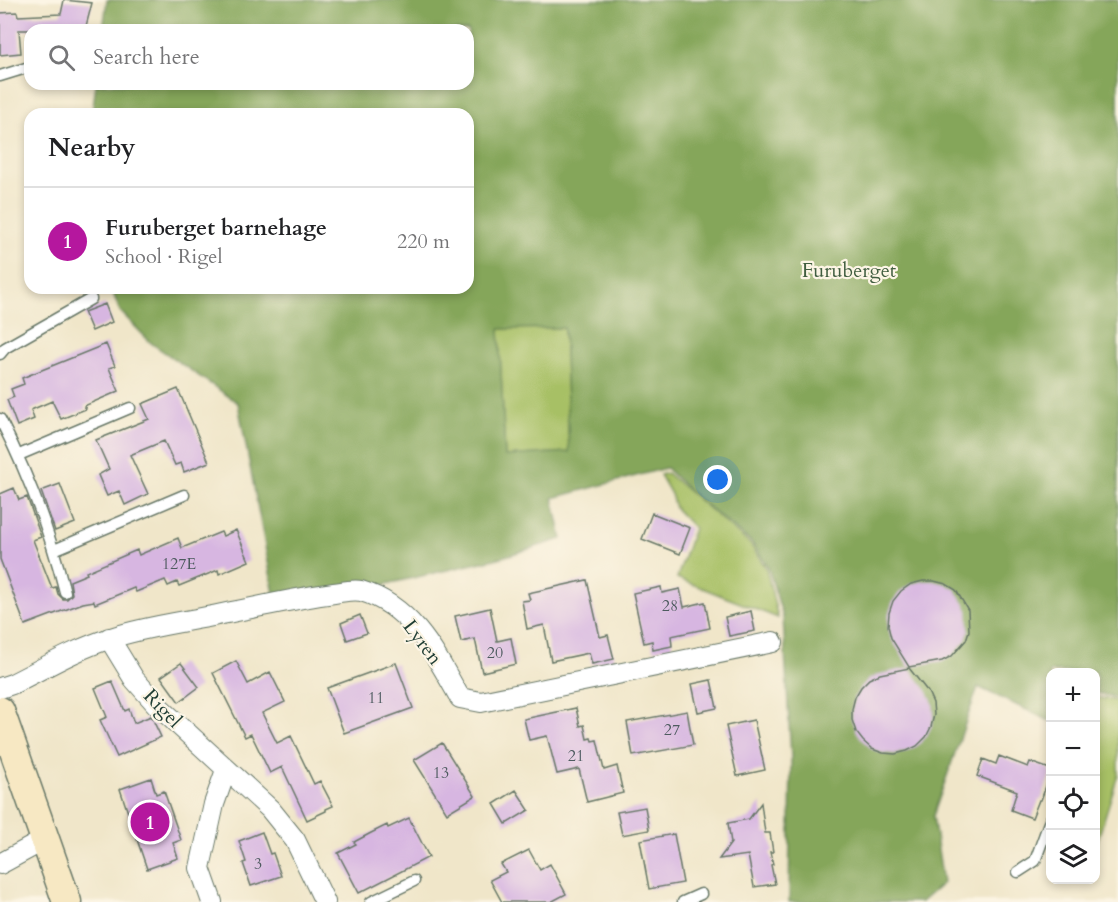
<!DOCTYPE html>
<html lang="en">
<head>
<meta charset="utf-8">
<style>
	:root { --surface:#fff; --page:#f2f2f2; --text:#202124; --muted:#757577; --line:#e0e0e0; --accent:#b5179e }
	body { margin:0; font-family:Cardo,serif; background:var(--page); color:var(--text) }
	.controls { position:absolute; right:18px; bottom:18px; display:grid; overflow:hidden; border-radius:12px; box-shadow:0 3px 9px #0003 }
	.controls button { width:54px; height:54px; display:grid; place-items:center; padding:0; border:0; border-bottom:2px solid var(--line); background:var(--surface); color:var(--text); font:30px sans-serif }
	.you { position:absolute; left:718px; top:480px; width:21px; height:21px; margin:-15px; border:4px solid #fff; border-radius:50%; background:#1a73e8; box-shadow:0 0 0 9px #1a73e833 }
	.badge { display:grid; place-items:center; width:39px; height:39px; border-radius:50%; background:var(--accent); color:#fff; font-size:20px; font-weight:700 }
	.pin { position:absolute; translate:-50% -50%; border:3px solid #fff; box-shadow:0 2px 6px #0006 }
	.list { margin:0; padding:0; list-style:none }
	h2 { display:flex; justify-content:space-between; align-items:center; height:78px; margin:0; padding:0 24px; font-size:26px }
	h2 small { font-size:20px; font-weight:400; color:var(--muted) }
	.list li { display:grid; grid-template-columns:39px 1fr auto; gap:18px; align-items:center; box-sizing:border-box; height:108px; padding:0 24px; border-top:2px solid var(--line) }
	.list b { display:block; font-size:22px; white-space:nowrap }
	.list p { margin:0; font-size:20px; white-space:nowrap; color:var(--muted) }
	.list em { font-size:20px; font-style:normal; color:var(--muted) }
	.icon { flex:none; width:33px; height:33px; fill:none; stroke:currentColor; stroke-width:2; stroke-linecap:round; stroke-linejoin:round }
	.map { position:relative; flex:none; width:1118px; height:902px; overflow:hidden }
	.search { position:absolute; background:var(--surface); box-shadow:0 3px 9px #0003; left:24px; top:24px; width:450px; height:66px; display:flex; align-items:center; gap:15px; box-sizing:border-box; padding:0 21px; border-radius:18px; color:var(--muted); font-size:22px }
	.panel { position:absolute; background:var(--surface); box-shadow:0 3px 9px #0003; left:24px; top:108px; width:450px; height:186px; border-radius:18px }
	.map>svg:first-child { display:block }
	.green { fill:#a7c065; stroke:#637e4c; stroke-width:1.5 }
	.forest { fill:#85a65a; stroke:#527247; stroke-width:1.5; fill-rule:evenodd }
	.building { fill:#d7b6e1 }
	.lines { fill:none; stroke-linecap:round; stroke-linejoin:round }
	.service-casing { stroke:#687868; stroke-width:13 }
	.minor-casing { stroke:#687868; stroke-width:22 }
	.secondary-casing { stroke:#687868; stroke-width:31 }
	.service { stroke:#fff; stroke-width:10 }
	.minor { stroke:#fff; stroke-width:20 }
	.secondary { stroke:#f7e8c3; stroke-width:28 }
	.labels { text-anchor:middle; stroke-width:4.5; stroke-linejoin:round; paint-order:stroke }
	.number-label { font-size:16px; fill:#4d5b5f }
	.park-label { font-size:20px; fill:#415e40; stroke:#fcf5e5 }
	.street-label { font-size:20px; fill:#1f3d34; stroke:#fcf5e5 }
</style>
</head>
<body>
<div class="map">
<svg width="1118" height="902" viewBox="0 0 1118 902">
	<rect width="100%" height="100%" fill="#fcf5e5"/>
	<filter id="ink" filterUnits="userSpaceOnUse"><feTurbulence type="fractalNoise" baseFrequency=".0167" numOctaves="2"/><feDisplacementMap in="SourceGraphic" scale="12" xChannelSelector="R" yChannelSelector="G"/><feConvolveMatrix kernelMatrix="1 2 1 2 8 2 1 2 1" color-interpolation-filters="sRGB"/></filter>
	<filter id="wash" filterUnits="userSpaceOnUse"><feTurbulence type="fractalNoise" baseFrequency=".008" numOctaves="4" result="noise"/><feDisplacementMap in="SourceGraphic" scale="24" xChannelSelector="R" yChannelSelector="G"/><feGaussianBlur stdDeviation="1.35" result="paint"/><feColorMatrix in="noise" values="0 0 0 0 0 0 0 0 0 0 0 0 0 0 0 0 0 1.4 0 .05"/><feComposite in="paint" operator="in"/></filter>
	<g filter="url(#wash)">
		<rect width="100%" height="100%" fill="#f0e6c9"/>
		<!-- green -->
		<path class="green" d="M 564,328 L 569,452 L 505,456 L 499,329 Z
			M 667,473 L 751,545 L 766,568 L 778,618 L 677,578 L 694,528 L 675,508 L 671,494 L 660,475 Z
			M 1096,697 L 1118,701 L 1118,775 L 1096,845 Z"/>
		<!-- forest -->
		<path class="forest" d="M 107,0 L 1118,0 L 1118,698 L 1096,693 L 1096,672 L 1050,672 L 1050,721 L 978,687 L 933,816 L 943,883 L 921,902 L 789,902 L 791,758 L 783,617 L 768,567 L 752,543 L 694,495 L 666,468 L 553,498 L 562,539 L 499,558 L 361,590 L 275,599 L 238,403 L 151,343 L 120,311 L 111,288 L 468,288 L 468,114 L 92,114 L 96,84 L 468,84 L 468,30 L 103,30 ZM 564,328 L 569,452 L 505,456 L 499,329 Z"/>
		<g id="blocks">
			<!-- building -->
			<path class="building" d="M 64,0 L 92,3 L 85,30 L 19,30 L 21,53 L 0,55 L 0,13 L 17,12 L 18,16 L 61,14 Z
				M 105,304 L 112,322 L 92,331 L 84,312 Z
				M 106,344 L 115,366 L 109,368 L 119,391 L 84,406 L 86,409 L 61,419 L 52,401 L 31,410 L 34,419 L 17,426 L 7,400 L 14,397 L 11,389 L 24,384 L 22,378 Z
				M 178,389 L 209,462 L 184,472 L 181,463 L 175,465 L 164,441 L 130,455 L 148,494 L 125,505 L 119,491 L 107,496 L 98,475 L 109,469 L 96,440 L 149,419 L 142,404 Z
				M 60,484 L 75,523 L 55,531 L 41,491 Z
				M 14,488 L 19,500 L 27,497 L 41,537 L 33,540 L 52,588 L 56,587 L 58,594 L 63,599 L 67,599 L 72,594 L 70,581 L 87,574 L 86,572 L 137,550 L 139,555 L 178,538 L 182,548 L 221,532 L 223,536 L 236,530 L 249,561 L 219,574 L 218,570 L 179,586 L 177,582 L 168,586 L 165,580 L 136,592 L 134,588 L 95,604 L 94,601 L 83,603 L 25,625 L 0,559 L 0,494 Z
				M 652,513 L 690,528 L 680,554 L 642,539 Z
				M 587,580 L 600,637 L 608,635 L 614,659 L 592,664 L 589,653 L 551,661 L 544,625 L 527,629 L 522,601 L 530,600 L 528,593 Z
				M 923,581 L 934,581 L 946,584 L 956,590 L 968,610 L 969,631 L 966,640 L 952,656 L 942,661 L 909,667 L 891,638 L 888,626 L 889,613 L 893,601 L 901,591 L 911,584 Z
				M 661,587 L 662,593 L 680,589 L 684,607 L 705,602 L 710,628 L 671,636 L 672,646 L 653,650 L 652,641 L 644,643 L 633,593 Z
				M 490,608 L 497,641 L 511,638 L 516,664 L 482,672 L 475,639 L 461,642 L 455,616 Z
				M 751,611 L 755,631 L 729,636 L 725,617 Z
				M 360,615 L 367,633 L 347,640 L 341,623 Z
				M 236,661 L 248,684 L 270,672 L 285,702 L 262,713 L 277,743 L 291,736 L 314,784 L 320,781 L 333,806 L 326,809 L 326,811 L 307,820 L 282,767 L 270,773 L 251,734 L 245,737 L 213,673 Z
				M 181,663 L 199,687 L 179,702 L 161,677 Z
				M 396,663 L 413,708 L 344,733 L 327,688 Z
				M 909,668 L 928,692 L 933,703 L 934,715 L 931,727 L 926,737 L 917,746 L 907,751 L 895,754 L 883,753 L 872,749 L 863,741 L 856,732 L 852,720 L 852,709 L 855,697 L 861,687 L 869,679 L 880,674 Z
				M 711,680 L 717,708 L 698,712 L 692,684 Z
				M 112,681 L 125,711 L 129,709 L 134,723 L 151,716 L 161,737 L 117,757 L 100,720 L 107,717 L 95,688 Z
				M 576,708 L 580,726 L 584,725 L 587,739 L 591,738 L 592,741 L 597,740 L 604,770 L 617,766 L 623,793 L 587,802 L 579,769 L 557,774 L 547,736 L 529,740 L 524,719 Z
				M 687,711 L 693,745 L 633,756 L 627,722 Z
				M 754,720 L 765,770 L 737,776 L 726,726 Z
				M 442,743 L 475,796 L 447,813 L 414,760 Z
				M 999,756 L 1028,767 L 1030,762 L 1050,769 L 1050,775 L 1041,800 L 1039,800 L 1032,818 L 1011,810 L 1017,791 L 977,776 L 983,759 L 996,764 Z
				M 151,778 L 156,794 L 164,791 L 181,840 L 173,843 L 178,858 L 147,869 L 120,789 Z
				M 516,790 L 529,810 L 506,824 L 494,804 Z
				M 761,803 L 765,833 L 770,833 L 773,852 L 770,852 L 773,864 L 771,865 L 775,884 L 754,887 L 748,855 L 719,859 L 731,843 L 728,823 L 749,819 Z
				M 645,807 L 649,830 L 622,835 L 617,812 Z
				M 409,818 L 429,857 L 359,893 L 338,853 L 356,844 L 354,842 L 371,833 L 387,825 L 388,828 Z
				M 262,832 L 270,854 L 273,853 L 281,876 L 251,886 L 243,863 L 246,862 L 239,841 Z
				M 674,834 L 683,883 L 649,889 L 640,840 Z
				M 529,850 L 540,870 L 550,864 L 566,894 L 551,902 L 502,902 L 490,880 L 506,872 L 501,864 Z"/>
		</g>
	</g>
	<g filter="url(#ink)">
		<use href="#blocks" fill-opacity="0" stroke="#687868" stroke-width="1.5"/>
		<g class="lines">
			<defs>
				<path id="service" d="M 0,76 L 26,68
					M 0,354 L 5,348 L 91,299
					M 0,419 C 28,474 50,532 65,592
					M 19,455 L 130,408
					M 54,550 L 184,495
					M 1018,872 L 1035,861 L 1050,820
					M 371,902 L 414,881
					M 683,902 L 701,894"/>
				<path id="minor" d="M 109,638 L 134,679 L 157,705 L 270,809 L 295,840 L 325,902
					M 0,688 L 12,684 C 44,668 76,649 111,638 C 147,626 185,622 222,614 C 259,607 296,598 334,593 C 342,592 353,589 361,591 C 412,606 436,655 460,698 L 481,702 L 773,642
					M 0,864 L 46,839
					M 212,902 L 200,868 L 214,804 L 226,770"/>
				<path id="secondary" d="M 0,711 L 67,902"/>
			</defs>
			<!-- service casing -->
			<use href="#service" class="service-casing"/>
			<!-- minor casing -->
			<use href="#minor" class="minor-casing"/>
			<!-- secondary casing -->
			<use href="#secondary" class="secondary-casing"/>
			<!-- service -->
			<use href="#service" class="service"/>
			<!-- minor -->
			<use href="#minor" class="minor"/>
			<!-- secondary -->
			<use href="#secondary" class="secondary"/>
		</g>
	</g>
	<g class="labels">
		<!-- number labels -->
		<g class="number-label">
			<text x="179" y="569">127E</text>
			<text x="670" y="611">28</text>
			<text x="495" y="658">20</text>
			<text x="376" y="703">11</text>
			<text x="672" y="735">27</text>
			<text x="576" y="761">21</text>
			<text x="441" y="778">13</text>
			<text x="258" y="869">3</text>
		</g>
		<!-- park labels -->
		<g class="park-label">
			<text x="849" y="277">Furuberget</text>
		</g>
		<!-- street labels -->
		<g class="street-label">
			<text transform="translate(423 642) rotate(53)" y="7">Lyren</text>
			<text transform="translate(163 708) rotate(46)" y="7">Rigel</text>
		</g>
	</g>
</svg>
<div class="controls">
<button>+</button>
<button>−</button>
<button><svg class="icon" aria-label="locate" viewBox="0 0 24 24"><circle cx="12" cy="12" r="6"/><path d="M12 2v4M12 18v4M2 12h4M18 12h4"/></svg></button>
<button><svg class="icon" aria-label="layers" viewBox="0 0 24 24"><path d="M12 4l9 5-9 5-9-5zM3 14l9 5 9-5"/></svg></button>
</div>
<div class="you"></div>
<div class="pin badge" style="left:150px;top:822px">1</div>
<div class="search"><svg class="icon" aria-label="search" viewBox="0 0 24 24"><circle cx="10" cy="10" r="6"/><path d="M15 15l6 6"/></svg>Search here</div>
<section class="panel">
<h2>Nearby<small></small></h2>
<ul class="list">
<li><span class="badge">1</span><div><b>Furuberget barnehage</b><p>School · Rigel</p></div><em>220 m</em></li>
</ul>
</section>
</div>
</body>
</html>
